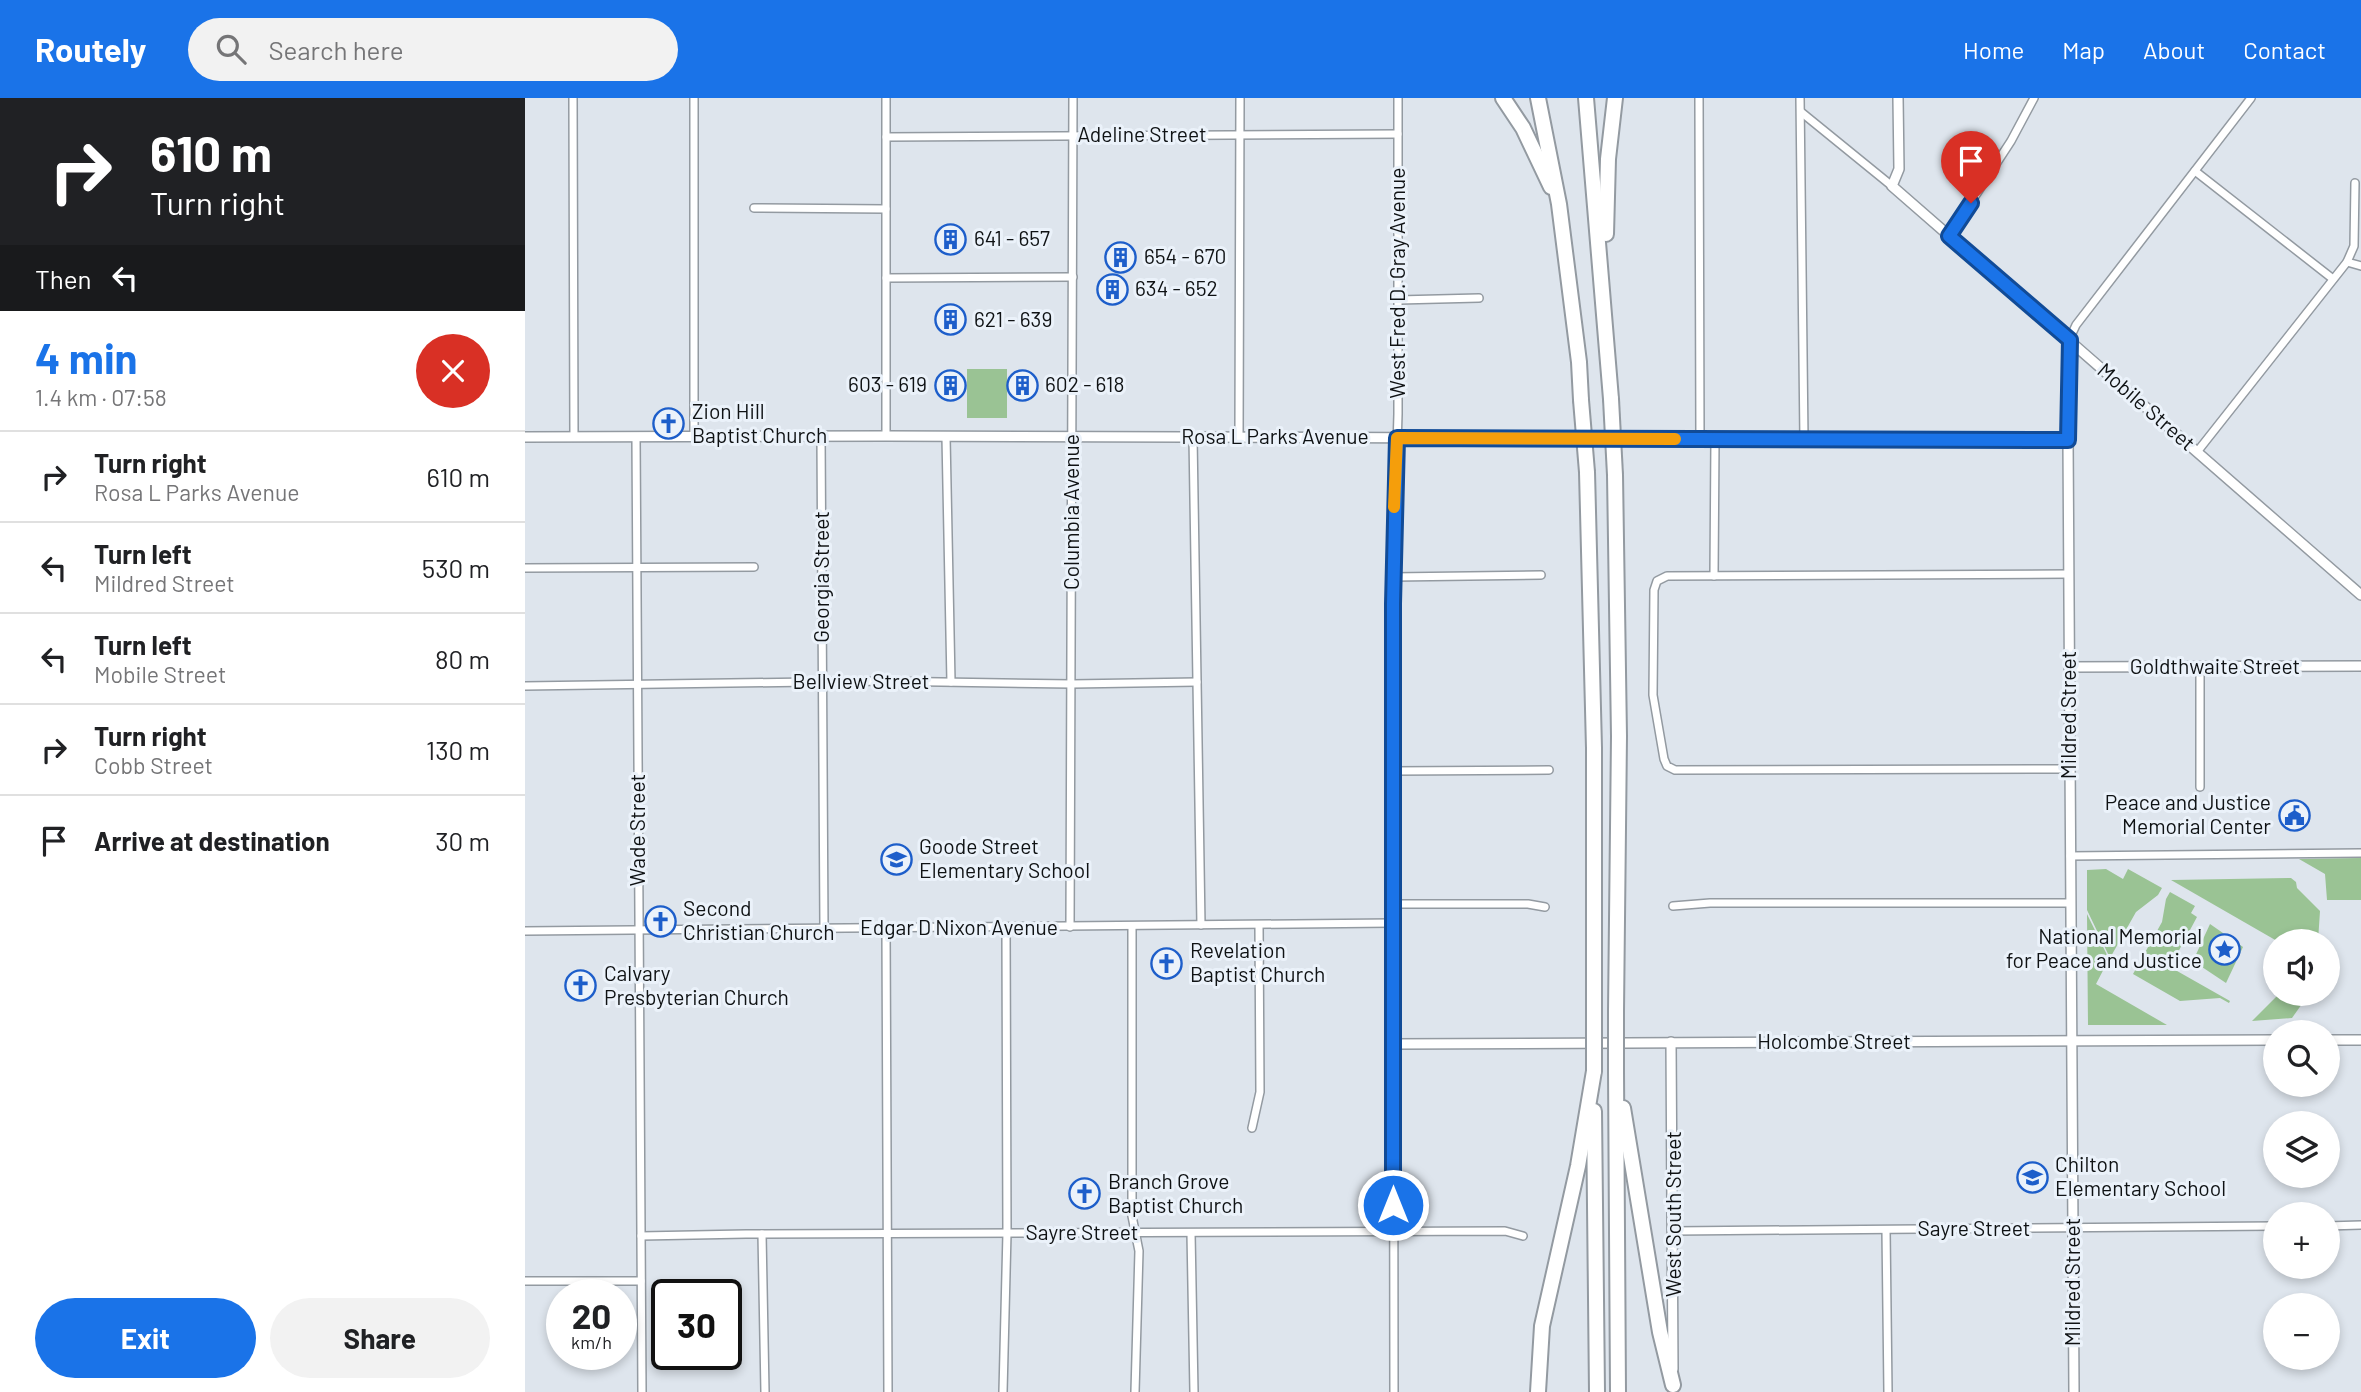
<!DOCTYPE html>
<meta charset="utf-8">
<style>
:root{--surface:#fff;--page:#f2f2f2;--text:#202124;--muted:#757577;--line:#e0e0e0;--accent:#1a73e8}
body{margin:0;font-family:Barlow,sans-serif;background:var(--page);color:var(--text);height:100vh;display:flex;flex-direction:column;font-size:26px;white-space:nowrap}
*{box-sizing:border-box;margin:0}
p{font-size:23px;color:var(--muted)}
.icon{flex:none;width:38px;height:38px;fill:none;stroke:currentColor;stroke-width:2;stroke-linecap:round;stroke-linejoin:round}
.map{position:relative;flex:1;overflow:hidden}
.details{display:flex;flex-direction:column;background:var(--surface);width:525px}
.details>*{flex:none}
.hud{background:#202124;color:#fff;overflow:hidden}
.controls{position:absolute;left:1738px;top:831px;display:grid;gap:14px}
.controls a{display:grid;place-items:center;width:77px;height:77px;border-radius:50%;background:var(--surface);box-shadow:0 4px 10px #0003;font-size:35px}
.speed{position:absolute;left:21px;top:1181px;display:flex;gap:14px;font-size:35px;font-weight:700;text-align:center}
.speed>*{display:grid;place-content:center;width:91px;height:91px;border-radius:50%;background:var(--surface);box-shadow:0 4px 10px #0003;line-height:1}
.speed small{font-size:18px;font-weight:400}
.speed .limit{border:4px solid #111;border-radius:10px;background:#fff;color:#111}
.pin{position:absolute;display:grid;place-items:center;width:60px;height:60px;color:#fff;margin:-72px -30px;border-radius:50% 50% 50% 0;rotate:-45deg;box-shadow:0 0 7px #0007}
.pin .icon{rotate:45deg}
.me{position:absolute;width:77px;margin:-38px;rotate:0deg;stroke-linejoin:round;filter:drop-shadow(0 0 5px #0008)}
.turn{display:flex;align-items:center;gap:24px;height:147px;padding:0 35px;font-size:32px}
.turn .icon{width:91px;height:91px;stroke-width:2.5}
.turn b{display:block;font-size:49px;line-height:60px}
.then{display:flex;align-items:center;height:66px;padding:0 35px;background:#0003;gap:14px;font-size:26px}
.round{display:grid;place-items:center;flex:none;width:74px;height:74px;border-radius:37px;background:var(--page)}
.overview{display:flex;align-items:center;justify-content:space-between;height:119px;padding:0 35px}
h1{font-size:42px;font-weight:700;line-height:52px;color:var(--accent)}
.button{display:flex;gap:14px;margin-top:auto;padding:14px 35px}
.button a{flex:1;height:80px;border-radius:42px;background:var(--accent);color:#fff;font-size:28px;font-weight:700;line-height:80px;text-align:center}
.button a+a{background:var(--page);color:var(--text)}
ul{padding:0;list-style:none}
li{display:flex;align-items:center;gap:21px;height:91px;padding:0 35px;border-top:2px solid var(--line)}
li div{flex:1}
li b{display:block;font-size:26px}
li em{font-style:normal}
header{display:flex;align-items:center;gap:42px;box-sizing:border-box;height:98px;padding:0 35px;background:var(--accent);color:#fff}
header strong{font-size:33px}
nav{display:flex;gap:38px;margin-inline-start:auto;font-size:24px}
.search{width:490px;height:63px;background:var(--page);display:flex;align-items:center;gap:18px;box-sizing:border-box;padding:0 24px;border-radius:38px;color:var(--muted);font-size:26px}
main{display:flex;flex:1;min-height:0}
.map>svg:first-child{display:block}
</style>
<header>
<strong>Routely</strong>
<div class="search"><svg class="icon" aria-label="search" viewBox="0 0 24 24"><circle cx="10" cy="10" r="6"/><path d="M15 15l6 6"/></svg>Search here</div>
<nav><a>Home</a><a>Map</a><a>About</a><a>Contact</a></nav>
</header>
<main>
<section class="details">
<div class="hud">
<div class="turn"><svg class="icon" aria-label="right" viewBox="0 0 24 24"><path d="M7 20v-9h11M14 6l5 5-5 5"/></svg><div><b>610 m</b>Turn right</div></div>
<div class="then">Then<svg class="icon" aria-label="left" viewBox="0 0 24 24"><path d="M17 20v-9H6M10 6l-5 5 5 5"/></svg></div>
</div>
<div class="overview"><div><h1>4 min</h1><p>1.4 km · 07:58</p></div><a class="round" style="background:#d93025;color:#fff"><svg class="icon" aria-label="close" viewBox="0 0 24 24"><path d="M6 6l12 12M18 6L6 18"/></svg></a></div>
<ul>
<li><svg class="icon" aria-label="right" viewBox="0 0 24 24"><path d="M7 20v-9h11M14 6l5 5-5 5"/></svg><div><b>Turn right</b><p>Rosa L Parks Avenue</p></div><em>610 m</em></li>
<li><svg class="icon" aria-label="left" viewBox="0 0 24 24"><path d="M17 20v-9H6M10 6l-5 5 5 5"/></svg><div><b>Turn left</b><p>Mildred Street</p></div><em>530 m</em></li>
<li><svg class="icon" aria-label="left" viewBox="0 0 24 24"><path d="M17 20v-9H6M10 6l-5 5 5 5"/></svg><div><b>Turn left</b><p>Mobile Street</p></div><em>80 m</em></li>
<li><svg class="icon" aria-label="right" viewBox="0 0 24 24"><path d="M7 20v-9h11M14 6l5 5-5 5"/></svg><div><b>Turn right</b><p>Cobb Street</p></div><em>130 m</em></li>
<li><svg class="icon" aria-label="arrive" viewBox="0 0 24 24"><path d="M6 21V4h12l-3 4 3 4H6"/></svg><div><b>Arrive at destination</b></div><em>30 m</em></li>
</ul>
<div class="button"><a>Exit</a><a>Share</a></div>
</section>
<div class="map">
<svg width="1836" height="1294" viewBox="0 0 1836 1294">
<rect width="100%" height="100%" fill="#dee5ed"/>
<!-- green -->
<g fill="#9ac394">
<rect x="442" y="271" width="40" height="49"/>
<path d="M1836,760V802H1802L1800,776L1774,761Z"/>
<path d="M1581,771L1598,781L1603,771L1637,790L1633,797L1611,814L1585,860L1562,812V772Z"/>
<path d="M1766,780L1771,784L1772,790L1795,813L1793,843H1771L1773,839L1765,835L1759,843H1752L1646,782Z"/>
<path d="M1645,794L1670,808L1666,815L1672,819L1645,869L1705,903L1704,905L1695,900L1655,903L1608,876L1637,824L1641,801Z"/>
<path d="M1562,816L1584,861L1571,886L1642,927H1563Z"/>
<path d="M1685,826L1718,849L1701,885L1668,863Z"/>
<path d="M1754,896H1784L1767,920L1727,923Z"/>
</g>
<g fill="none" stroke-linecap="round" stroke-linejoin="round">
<defs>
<g id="minor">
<path d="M48,0L49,339"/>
<path d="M1174,0L1175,341"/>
<path d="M1275,0L1279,342"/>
<path d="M1276,14L1367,88"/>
<path d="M361,39L873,36"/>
<path d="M1670,73L1808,181"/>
<path d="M229,110L361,111"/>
<path d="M1424,138L1486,43L1509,0"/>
<path d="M1822,164L1836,168"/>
<path d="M361,180L548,179"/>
<path d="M873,202L954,200"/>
<path d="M1544,242L1551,227L1726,0"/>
<path d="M169,338V0"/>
<path d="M296,338L299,830"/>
<path d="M361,338V0"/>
<path d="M111,339L117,1294"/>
<path d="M421,339L426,584"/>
<path d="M668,339L676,827"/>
<path d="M714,339L715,0"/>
<path d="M1672,354L1822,164L1829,148L1830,85"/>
<path d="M0,470L229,469"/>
<path d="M1544,476L1142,478L1132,483L1129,492L1128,597L1139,661L1142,668L1150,672L1544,671"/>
<path d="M1189,478L1190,342"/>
<path d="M868,479L1016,477"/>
<path d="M0,588L354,583L547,586L672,584"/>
<path d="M868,673L1024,672"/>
<path d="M1675,689V570"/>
<path d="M1545,758L1836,755"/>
<path d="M867,806H1003L1020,809"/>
<path d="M1148,808L1185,805H1545"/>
<path d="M607,828V1118L614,1153L610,1294"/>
<path d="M545,829L548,0"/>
<path d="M361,831L363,1294"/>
<path d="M0,833L867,825"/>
<path d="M727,1030L735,994L734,827"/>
<path d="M1802,1128L1836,1127"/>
<path d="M1361,1132L1363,1294"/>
<path d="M1149,1133L1750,1128"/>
<path d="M666,1135L669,1294"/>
<path d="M237,1136L240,1294"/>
<path d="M116,1138L221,1136L980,1133L998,1138"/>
<path d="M0,1183H116"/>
<path d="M478,1294L482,1135L481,830"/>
<path d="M869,1294L868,479L873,316V0"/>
</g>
<g id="tertiary">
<path d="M1373,0L1374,71L1367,88L1836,497"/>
<path d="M1544,242L1543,342L1549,1294"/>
<path d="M0,339L361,338L1543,342"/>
<path d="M1544,569L1836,568"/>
<path d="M1802,942H1836"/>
<path d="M1146,944L1148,1271"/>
<path d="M868,946L1750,942"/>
</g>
<g id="motorway">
<path d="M978,0L998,30L1026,89"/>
<path d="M1013,0L1034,106L1054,264L1056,302"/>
<path d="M1061,0L1086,301"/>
<path d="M1081,136L1083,61L1090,0"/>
<path d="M1062,374L1069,650V912"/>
<path d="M1090,377L1094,638L1091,913"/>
<path d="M1091,973L1093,1294"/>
<path d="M1098,1010L1135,1234L1148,1287"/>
<path d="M1069,1013L1072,1294"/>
<path d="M1013,1294L1017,1228L1053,1068L1069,973"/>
</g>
</defs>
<!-- minor casing -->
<use href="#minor" stroke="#939aa1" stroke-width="10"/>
<!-- tertiary casing -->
<use href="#tertiary" stroke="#939aa1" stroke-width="12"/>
<!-- motorway casing -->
<use href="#motorway" stroke="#939aa1" stroke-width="18"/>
<!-- minor -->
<use href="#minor" stroke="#fff" stroke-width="7"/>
<!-- tertiary -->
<use href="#tertiary" stroke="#fff" stroke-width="9"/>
<!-- motorway -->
<use href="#motorway" stroke="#fff" stroke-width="14"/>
<defs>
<g id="motorway-bridge">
<path d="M1086,301L1090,377"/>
<path d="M1056,302L1062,374"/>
<path d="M1091,913V973"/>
<path d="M1069,973V912"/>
</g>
</defs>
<!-- motorway-bridge casing -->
<use href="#motorway-bridge" stroke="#939aa1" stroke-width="18" stroke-linecap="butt"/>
<!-- motorway-bridge -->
<use href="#motorway-bridge" stroke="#fff" stroke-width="14"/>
</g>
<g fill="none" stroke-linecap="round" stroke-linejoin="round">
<defs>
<path id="route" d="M868,1107V506L872,340L1543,342L1545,242L1424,138L1446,105"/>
</defs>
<!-- route casing -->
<use href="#route" stroke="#114b97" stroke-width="18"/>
<!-- route -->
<use href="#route" stroke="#1a73e8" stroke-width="12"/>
<!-- slow -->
<path stroke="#f59e0b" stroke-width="12" d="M869,409L872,340L1150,341"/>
</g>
<!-- icons -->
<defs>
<symbol id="building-ring" viewBox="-11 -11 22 22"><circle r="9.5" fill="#ebf2fa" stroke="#1d5eca" stroke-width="1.5"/><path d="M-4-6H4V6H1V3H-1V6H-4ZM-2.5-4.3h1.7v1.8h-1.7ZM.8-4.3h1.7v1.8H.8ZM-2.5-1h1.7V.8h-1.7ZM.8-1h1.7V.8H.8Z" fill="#1d5eca"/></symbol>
<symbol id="church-ring" viewBox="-11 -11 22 22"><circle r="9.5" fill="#ebf2fa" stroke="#1d5eca" stroke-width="1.5"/><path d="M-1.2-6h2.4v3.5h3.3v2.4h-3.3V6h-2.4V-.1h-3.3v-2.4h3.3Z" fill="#1d5eca"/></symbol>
<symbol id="civic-ring" viewBox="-11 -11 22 22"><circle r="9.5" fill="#ebf2fa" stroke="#1d5eca" stroke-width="1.5"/><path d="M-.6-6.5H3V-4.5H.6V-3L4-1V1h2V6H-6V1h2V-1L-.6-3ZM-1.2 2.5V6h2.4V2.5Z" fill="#1d5eca"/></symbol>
<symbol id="school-ring" viewBox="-11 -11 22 22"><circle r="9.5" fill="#ebf2fa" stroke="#1d5eca" stroke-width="1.5"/><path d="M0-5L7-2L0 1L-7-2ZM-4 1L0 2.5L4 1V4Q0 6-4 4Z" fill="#1d5eca"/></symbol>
<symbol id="sight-ring" viewBox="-11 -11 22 22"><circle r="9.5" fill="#ebf2fa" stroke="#1d5eca" stroke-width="1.5"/><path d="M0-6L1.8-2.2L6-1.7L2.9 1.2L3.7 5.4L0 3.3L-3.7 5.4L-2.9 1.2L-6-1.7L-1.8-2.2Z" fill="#1d5eca"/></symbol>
</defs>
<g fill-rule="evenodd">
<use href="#building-ring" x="408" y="124" width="35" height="35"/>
<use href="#building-ring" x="578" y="142" width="35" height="35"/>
<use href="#building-ring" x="570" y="174" width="35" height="35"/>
<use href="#building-ring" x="408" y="204" width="35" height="35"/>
<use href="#building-ring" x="408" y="270" width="35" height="35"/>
<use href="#building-ring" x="480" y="270" width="35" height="35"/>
<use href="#church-ring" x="126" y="308" width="35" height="35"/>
<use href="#civic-ring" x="1752" y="700" width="35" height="35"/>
<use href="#school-ring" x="354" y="744" width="35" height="35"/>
<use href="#church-ring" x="118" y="806" width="35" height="35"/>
<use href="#sight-ring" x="1682" y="834" width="35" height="35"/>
<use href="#church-ring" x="624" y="848" width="35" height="35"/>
<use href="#church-ring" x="38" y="870" width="35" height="35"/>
<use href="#school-ring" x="1490" y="1062" width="35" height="35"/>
<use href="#church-ring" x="542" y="1078" width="35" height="35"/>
</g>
<g text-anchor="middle" stroke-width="6" stroke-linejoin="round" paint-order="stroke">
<!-- street labels -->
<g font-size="21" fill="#0f1214" stroke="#ebf2fa">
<text x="617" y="44">Adeline Street</text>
<text transform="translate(873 185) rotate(-90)" y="7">West Fred D. Gray Avenue</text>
<text transform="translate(1621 309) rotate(41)" y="7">Mobile Street</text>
<text x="750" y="346">Rosa L Parks Avenue</text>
<text transform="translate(547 414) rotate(-90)" y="7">Columbia Avenue</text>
<text transform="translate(297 479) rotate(-90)" y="7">Georgia Street</text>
<text x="1690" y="576">Goldthwaite Street</text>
<text x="336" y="591">Bellview Street</text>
<text transform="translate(1544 617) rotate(-90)" y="7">Mildred Street</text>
<text transform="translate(113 732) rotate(-90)" y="7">Wade Street</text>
<text x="434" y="837">Edgar D Nixon Avenue</text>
<text x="1309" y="951">Holcombe Street</text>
<text transform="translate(1149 1116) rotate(-90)" y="7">West South Street</text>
<text x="1449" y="1138">Sayre Street</text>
<text x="557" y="1142">Sayre Street</text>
<text transform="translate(1548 1184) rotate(-90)" y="7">Mildred Street</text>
</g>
<!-- poi labels -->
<g font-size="21" fill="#0f1214" stroke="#ebf2fa" text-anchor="start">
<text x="449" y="148">641 - 657</text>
<text x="619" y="166">654 - 670</text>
<text x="610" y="198">634 - 652</text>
<text x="449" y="229">621 - 639</text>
<text x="402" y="294" text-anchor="end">603 - 619</text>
<text x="520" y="294">602 - 618</text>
<text x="167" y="321">Zion Hill<tspan x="167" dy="24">Baptist Church</tspan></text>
<text x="1746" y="712" text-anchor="end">Peace and Justice<tspan x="1746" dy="24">Memorial Center</tspan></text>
<text x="394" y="756">Goode Street<tspan x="394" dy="24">Elementary School</tspan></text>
<text x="158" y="818">Second<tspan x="158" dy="24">Christian Church</tspan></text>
<text x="1677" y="846" text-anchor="end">National Memorial<tspan x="1677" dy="24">for Peace and Justice</tspan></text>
<text x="665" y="860">Revelation<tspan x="665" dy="24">Baptist Church</tspan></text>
<text x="79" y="883">Calvary<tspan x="79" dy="24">Presbyterian Church</tspan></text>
<text x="1530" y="1074">Chilton<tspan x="1530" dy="24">Elementary School</tspan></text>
<text x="583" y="1091">Branch Grove<tspan x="583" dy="24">Baptist Church</tspan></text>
</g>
</g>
</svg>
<div class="controls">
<a><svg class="icon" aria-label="sound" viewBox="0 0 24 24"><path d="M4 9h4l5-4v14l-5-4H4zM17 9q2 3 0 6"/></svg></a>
<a><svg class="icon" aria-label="search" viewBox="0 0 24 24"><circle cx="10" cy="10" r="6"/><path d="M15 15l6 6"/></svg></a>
<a><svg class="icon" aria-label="layers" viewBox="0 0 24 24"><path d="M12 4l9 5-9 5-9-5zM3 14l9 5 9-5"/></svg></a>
<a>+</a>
<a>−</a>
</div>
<div class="speed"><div>20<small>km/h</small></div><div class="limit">30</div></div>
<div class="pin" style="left:1446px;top:105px;background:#d93025"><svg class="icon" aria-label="arrive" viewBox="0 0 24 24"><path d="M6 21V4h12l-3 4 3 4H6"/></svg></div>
<svg class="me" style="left:868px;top:1107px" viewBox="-20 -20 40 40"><circle r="17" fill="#1a73e8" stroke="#fff" stroke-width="3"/><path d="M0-11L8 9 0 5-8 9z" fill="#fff"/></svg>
</div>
</main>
